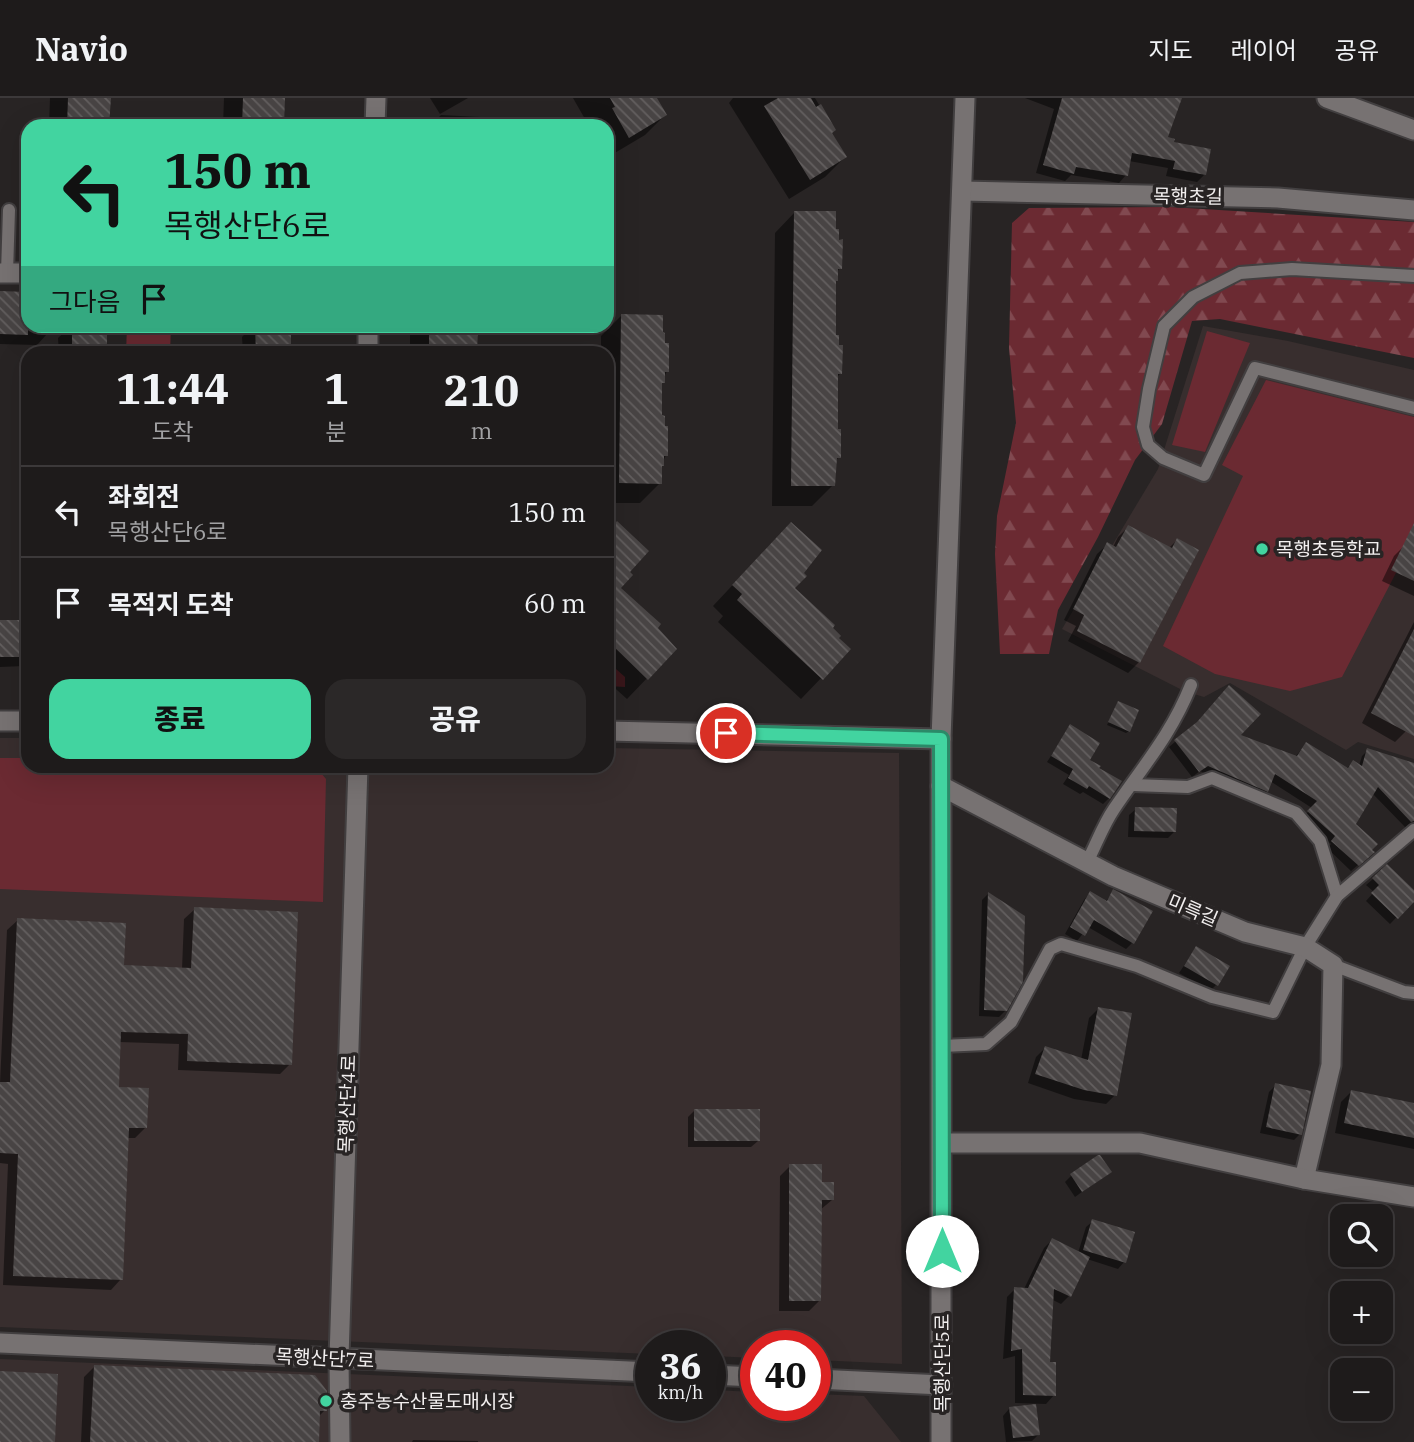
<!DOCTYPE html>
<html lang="ko">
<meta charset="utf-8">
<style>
:root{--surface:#1e1b1b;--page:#2b2828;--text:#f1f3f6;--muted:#a1a1a3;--line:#3c393a;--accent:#42d4a0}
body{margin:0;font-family:"IBM Plex Serif","Noto Sans KR",serif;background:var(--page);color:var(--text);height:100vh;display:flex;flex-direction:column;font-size:26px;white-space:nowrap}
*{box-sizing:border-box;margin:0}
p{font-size:23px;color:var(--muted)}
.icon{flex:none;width:38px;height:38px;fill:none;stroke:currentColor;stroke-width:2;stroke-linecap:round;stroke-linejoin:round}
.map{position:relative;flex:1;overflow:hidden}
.details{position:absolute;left:21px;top:248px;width:593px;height:427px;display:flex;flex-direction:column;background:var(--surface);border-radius:21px;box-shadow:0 7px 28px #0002,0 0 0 2px var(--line)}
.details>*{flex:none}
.guide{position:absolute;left:21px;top:21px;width:593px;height:214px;border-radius:21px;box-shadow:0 7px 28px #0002,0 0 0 2px var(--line);background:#42d4a0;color:#111;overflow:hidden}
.controls{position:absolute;left:1330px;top:1106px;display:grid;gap:14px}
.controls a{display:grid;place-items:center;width:63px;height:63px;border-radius:14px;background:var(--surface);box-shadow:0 7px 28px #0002,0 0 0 2px var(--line);font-size:35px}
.speed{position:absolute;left:635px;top:1232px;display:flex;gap:14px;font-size:35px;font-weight:700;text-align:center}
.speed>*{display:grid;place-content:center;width:91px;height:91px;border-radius:50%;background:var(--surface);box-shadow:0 7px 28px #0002,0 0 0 2px var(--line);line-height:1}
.speed small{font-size:18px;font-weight:400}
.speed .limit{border:10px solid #d22;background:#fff;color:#111}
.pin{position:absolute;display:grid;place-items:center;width:60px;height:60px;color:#fff;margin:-30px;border:4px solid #fff;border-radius:50%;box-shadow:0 2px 7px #0007}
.me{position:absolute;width:77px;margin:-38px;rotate:0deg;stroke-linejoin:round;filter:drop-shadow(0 0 5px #0008)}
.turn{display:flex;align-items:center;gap:24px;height:147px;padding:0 28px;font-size:32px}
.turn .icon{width:91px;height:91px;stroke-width:2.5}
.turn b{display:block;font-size:49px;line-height:60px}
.then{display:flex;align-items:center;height:66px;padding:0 28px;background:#0003;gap:14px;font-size:26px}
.eta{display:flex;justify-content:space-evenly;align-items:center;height:119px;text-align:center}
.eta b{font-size:42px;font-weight:800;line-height:49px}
.primary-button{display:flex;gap:14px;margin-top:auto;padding:14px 28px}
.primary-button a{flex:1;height:80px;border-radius:21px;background:var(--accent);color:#111;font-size:28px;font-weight:800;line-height:80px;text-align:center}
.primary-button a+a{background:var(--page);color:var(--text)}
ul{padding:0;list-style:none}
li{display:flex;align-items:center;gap:21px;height:91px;padding:0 28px;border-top:2px solid var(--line)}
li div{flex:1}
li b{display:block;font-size:26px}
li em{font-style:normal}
header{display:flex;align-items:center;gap:42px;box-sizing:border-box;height:98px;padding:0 35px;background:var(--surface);border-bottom:2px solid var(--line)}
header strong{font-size:33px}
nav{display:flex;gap:38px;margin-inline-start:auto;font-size:24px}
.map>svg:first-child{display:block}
</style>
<header>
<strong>Navio</strong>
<nav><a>지도</a><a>레이어</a><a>공유</a></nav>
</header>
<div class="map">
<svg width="1414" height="1344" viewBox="0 0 1414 1344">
<defs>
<pattern id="forest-firs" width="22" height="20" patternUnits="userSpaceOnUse" patternTransform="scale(1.75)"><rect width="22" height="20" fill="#6b2a32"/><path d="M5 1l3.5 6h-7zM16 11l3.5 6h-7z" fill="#814950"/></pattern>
<pattern id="building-back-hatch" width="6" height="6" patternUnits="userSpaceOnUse" patternTransform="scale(1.75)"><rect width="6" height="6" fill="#484444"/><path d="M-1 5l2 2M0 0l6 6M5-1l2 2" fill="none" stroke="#635f5f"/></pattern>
</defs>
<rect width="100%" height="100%" fill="#282424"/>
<!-- built -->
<g fill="#382e2e">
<path d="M1203,228L1288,243L1414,272V661L1358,644L1346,652L1230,585L1204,599L1184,593L1062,531L1158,371Z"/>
<path d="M0,640H28V668H607V650L899,655L902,1266L816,1262V1248H756V1260L711,1258L710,1248H651V1256L0,1229Z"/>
<path d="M0,1261L651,1289V1307H710L711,1292L756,1294V1307H816V1296L864,1298L901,1344H0Z"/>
</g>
<!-- forest -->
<path fill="url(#forest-firs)" d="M1170,109L1414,124V260L1220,221L1192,223L1162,326L1135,362L1098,439L1058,512L1049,556H1000L995,456L997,418L1016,325L1009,250L1012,125L1029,110Z"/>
<!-- green -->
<g fill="#6b2a32">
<path d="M127,228H171L170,255H126Z"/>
<path d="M1207,233L1250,245L1205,354L1172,347Z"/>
<path d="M1266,282L1414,319V440L1342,579L1290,593L1215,576L1163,548L1243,378L1222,367Z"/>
<path d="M607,563L625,579V589L607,588Z"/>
<path d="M0,660H28V668L316,669L326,681L323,804L0,791Z"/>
</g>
<!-- shadow -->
<g fill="#0007">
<path d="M50,0H109L108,28H49Z"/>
<path d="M224,0H283L282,28H223Z"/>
<path d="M430,0H468L440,16Z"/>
<path d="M573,0H655L665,17L645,37L608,59L607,28H589Z"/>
<path d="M733,0H815L834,32L830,36L845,59L825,79L789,101L729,5Z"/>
<path d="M1025,0H1177L1166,41L1204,77L1197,84L1166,78L1168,70L1129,63L1126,77L1119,85L1071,77L1065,83L1036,75L1054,11Z"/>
<path d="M441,17L480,19V28H430Z"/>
<path d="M795,114L834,133L840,170L837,174L833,219L840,276L836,280V332L839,359L835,363L833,387L812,408H772L775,135Z"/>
<path d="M0,195L28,196V228H47V236L37,247L0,246Z"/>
<path d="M621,218L667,273L660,287V319L666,357L660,370V385L640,405H607V256H601V238Z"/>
<path d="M71,228H105V256H59L58,240Z"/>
<path d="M253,228H289V256H243L242,239Z"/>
<path d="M410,228H472L476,256H410Z"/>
<path d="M1128,429L1169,450L1177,442L1197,452L1139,564L1128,575L1068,543L1076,528L1064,522L1097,456L1108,446L1113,449L1118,439Z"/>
<path d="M607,436L628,474L618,490L675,551L627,601L607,583Z"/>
<path d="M771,446L793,490L849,551L801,601L718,524L723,518L713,508Z"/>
<path d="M1404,448L1414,453V498L1382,483L1394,458Z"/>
<path d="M28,523V564L24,568L0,569V524Z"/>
<path d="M1414,524V636L1406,633L1395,644L1362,625Z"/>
<path d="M1118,605L1129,633L1126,635L1107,627Z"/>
<path d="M1195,627L1238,638L1295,659L1306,646L1346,671L1353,664L1359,668L1362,658L1368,652L1414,667V732L1405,729L1372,695L1354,726L1370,752L1366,760L1351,773L1327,750L1331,746L1302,720L1312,710L1270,683L1267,693L1261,699L1200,673L1192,679L1169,649Z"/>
<path d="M1070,629L1109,700L1103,706L1083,694L1080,696L1063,686L1069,677L1047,664Z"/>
<path d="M1136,711L1174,734L1168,740L1128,739L1129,717Z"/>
<path d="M1387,769L1414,794V801L1390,826L1366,803L1374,794L1366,787Z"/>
<path d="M1114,794L1132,845L1126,851L1088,829L1077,843L1065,836L1084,802L1090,795L1105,804Z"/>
<path d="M988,796L1006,912L999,919L979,918L982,802Z"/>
<path d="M195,811L290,966L280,976L178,972L179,946L119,944L117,990L145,1030L135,1040H127L121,1181L111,1192L3,1187L8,1066L0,1065V985L7,832L18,822L122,869L182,871L184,821Z"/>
<path d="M1196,850L1216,887L1210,893L1179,875Z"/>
<path d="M1098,911L1115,997L1106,1006L1074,1001L1028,985L1036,959L1045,950L1081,962L1089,920Z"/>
<path d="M1276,987L1300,1036L1294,1042L1260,1035L1269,994Z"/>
<path d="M1352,993L1414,1007V1051L1335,1035L1341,1004Z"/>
<path d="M695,1012L758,1043L751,1049H688V1019Z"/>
<path d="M790,1068L820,1086L832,1102L820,1112L819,1203L809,1213H779L780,1078Z"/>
<path d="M1109,1074L1075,1099L1065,1084L1071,1078Z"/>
<path d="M1093,1123L1124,1164L1118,1171L1087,1161L1069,1198L1061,1206L1051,1201L1048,1266L1054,1297L1046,1306L1015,1305V1258L1003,1261L1007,1199L1015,1191H1024L1044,1150L1052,1142L1078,1155L1086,1129Z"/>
<path d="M94,1269L325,1312L318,1319L317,1344H81L84,1279Z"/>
<path d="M1009,1311L1039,1336L1032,1343L1006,1344L1003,1318Z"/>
<path d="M413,1342L478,1343V1344H412Z"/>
</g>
<!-- building -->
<g fill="url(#building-back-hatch)">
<path d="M68,0H111L109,28H67Z"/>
<path d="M243,0H285L284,28H242Z"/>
<path d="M610,0H657L667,17L629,40L612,10L615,9Z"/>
<path d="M778,0H811L816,9L821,6L836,32L832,35L847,59L810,82L764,8Z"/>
<path d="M1062,0H1182L1168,39L1175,41L1174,44L1211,51L1206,77L1173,71L1175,63L1132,55L1128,78L1076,69L1074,76L1043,67Z"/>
<path d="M794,113H836V131H839V142L843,141L842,171H838V183H836V237H839V247H843L842,276H838V331H841V360H837L835,388H791Z"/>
<path d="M0,193L28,194V237L0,236Z"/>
<path d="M621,216L663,217V234L665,235V245H669V274H665V285H662V317L665,318V328H668V358H664V368H662V386L619,385Z"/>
<rect x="72" y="228" width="35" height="28"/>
<path d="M255,228H291V256H256Z"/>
<path d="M429,228H474V231H478L477,256H429Z"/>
<path d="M617,423L649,453L630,474L633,477L621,490L661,526L658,530L677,551L648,582L607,542V435Z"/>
<path d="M791,424L822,452L804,475L807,478L795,490L835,527L833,530L841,538L839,540L851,551L823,582L737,502L742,496L732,487Z"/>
<path d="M1414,425V483L1391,472Z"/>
<path d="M1128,427L1172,450L1177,440L1199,452L1140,565L1077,533L1084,517L1073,511L1107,444L1116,449Z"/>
<rect x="0" y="522" width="28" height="37"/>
<path d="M1414,531V638L1371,615Z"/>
<path d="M1229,587L1261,616L1241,637L1297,658L1306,644L1348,670L1353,662L1362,668L1367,650L1414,665V723L1411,724L1378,689L1356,726L1378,746L1372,752L1375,754L1359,768L1331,743L1335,738L1307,713L1317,703L1275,676L1268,694L1208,668L1199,674L1174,642L1197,624Z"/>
<path d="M1118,603L1139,612L1130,634L1108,624Z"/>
<path d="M1070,626L1100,645L1090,662L1101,668L1099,670L1122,683L1110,701L1089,688L1087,691L1068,680L1073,671L1051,658Z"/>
<path d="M1135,709L1177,710L1176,734L1134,733Z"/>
<path d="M1387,766L1414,792V804L1398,821L1371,795L1379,787L1372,780Z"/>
<path d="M1113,791L1153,813L1134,846L1094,822L1085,838L1070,829L1090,793L1107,803Z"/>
<path d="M988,794L1025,818L1023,884L1007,913L984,912Z"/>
<path d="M194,809L298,814L292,967L187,963L188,936L121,934L119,989L149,990L147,1030H129L123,1182L13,1178L18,1056L0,1055V984H10L17,820L126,825L124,867L191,870Z"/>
<path d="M1196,848L1230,868L1218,888L1184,868Z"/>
<path d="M1098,909L1132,915L1117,998L1084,992L1035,976L1045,948L1088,962Z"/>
<path d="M1275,985L1311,993L1302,1037L1266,1029Z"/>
<path d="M1351,992L1414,1005V1040L1344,1025Z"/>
<rect x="694" y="1011" width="66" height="32"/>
<path d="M1098,1057H1100L1112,1074L1082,1094L1070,1076Z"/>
<path d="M789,1066H822V1084H834V1102H822L821,1203H789Z"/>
<path d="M1092,1121L1135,1134L1126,1165L1083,1152Z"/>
<path d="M1052,1140L1090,1159L1071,1199L1054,1191L1050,1264H1056V1298L1023,1297L1022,1251L1011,1253L1014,1189L1028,1190Z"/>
<path d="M94,1267L315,1277L327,1293V1313H320L319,1344H90Z"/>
<path d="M0,1273L58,1276L55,1344H0Z"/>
<path d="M1036,1306L1040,1337L1013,1340L1009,1309Z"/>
</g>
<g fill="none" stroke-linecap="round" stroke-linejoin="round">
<defs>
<g id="service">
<path d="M7,175L9,112"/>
<path d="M1414,178L1292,171L1240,175L1193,199L1164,228L1149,291L1143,329L1148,347L1163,360L1204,377L1255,270L1414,310"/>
<path d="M1133,687L1188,689L1212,680L1296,715L1320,743L1337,798"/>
<path d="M1087,764C1096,747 1103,727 1114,711C1143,668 1171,637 1191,587"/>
<path d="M1333,867L1404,894L1414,895"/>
<path d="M942,948L986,946L1011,924L1050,851L1061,846L1137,868L1212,899L1273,914L1305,849L1337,798L1414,732"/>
</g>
<g id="minor">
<path d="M1327,0L1414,32"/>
<path d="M375,28L376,0"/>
<path d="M962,93L1278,100L1414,112"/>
<path d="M0,175H28"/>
<path d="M368,256V228"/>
<path d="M0,623H28"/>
<path d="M607,633L941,641"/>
<path d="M941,688L1113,778L1245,834L1305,849L1333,867L1331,967L1304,1081"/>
<path d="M942,1045H1140L1304,1081L1414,1099"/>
<path d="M0,1245L651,1274"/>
<path d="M710,1277L756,1279"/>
<path d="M816,1281L942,1287"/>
<path d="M340,1344L339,1260L358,668"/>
</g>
<path id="tertiary" d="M941,1344V641L965,0"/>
</defs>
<!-- service casing -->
<use href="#service" stroke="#423f40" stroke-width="16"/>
<!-- minor casing -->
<use href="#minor" stroke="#423f40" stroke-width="23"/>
<!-- tertiary casing -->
<use href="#tertiary" stroke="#423f40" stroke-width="23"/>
<!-- service -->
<use href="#service" stroke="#777272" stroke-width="12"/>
<!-- minor -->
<use href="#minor" stroke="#777272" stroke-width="19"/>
<!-- tertiary -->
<use href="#tertiary" stroke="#777272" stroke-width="19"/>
</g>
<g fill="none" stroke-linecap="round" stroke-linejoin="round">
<defs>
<path id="route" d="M726,635L941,641L942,1153"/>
</defs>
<!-- route casing -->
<use href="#route" stroke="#2b8a68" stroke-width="18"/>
<!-- route -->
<use href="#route" stroke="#42d4a0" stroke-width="12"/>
</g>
<!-- markers -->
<g fill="#42d4a0" stroke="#282424" stroke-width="2.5">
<circle cx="1262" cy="451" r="7"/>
<circle cx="326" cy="1303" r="7"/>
</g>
<g text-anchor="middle" stroke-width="7" stroke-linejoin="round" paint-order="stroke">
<!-- street labels -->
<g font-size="19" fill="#f2efef" stroke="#282424">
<text transform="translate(1188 98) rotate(1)" y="7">목행초길</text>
<text transform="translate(1193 812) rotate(23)" y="7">미륵길</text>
<text transform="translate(347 1006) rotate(-88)" y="7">목행산단4로</text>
<text transform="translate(325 1260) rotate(3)" y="7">목행산단7로</text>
<text transform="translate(942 1265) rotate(-90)" y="7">목행산단5로</text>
</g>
<!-- poi labels -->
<g font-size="19" fill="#f2efef" stroke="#282424" text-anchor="start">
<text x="1276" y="458">목행초등학교</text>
<text x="340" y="1310">충주농수산물도매시장</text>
</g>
</g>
</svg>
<div class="controls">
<a><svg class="icon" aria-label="search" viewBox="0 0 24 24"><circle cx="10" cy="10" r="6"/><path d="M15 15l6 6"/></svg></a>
<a>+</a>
<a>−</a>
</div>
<div class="speed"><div>36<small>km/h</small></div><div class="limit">40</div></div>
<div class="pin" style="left:726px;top:635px;background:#d93025"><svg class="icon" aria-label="arrive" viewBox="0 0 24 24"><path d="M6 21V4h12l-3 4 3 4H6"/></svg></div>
<svg class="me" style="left:942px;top:1153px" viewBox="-20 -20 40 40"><circle r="19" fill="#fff"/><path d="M0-13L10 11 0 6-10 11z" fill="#42d4a0"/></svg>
<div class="guide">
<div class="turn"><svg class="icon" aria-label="left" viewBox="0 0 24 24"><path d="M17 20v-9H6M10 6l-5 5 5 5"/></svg><div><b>150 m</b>목행산단6로</div></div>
<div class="then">그다음<svg class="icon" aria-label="arrive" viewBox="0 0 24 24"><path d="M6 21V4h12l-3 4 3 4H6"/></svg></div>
</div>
<section class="details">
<div class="eta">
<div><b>11:44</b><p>도착</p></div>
<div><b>1</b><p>분</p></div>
<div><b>210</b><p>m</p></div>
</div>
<ul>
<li><svg class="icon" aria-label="left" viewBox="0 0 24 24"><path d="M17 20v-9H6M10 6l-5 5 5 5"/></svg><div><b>좌회전</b><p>목행산단6로</p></div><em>150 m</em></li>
<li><svg class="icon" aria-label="arrive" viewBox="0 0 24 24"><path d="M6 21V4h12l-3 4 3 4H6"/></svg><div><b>목적지 도착</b></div><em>60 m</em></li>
</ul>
<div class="primary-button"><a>종료</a><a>공유</a></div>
</section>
</div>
